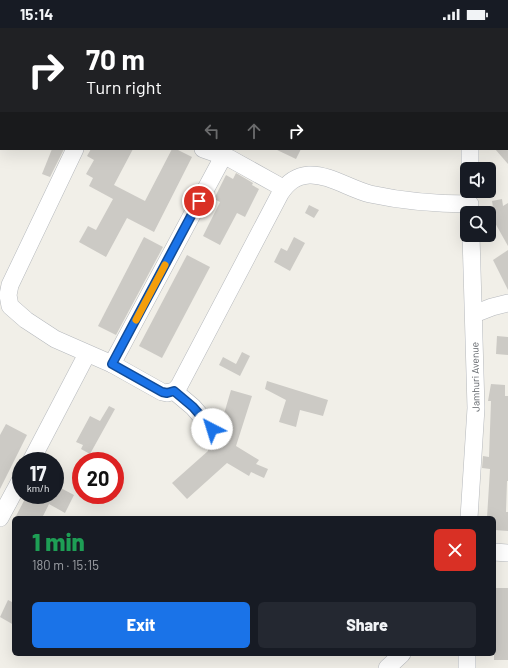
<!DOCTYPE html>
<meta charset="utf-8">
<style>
:root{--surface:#171b24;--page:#242831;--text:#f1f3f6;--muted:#9ea1a6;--accent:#1a73e8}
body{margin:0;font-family:Barlow,sans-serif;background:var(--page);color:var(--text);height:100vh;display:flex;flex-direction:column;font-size:15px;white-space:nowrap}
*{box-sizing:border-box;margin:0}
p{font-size:13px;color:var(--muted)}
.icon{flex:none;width:22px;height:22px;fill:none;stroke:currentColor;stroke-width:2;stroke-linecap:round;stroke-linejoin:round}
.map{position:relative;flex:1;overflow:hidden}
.details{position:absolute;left:12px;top:488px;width:484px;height:140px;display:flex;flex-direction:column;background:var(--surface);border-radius:6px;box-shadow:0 4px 16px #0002}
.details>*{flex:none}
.hud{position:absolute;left:0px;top:0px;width:508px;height:122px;box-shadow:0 4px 16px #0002;background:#202124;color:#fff;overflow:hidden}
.buttons{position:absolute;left:460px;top:134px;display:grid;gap:8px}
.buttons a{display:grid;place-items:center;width:36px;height:36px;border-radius:6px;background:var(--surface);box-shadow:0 4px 16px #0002;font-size:20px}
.speed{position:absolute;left:12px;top:424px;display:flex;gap:8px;font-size:20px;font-weight:700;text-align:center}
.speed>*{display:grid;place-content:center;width:52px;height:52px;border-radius:50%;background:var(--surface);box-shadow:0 4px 16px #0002;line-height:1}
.speed small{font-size:10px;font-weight:400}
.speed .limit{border:6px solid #d22;background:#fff;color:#111}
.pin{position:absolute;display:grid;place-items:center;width:34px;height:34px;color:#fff;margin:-17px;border:2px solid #fff;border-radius:50%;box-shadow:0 1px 4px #0007}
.me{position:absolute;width:44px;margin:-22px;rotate:320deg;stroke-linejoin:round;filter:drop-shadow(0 0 3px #0008)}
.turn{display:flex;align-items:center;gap:14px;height:84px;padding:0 20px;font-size:18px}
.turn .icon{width:52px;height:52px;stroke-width:2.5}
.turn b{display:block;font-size:28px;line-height:34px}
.lanes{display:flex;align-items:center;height:38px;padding:0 20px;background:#0003;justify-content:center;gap:20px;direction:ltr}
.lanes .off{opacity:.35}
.round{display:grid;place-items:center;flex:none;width:42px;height:42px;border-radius:6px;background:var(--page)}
.headline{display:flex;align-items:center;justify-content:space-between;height:68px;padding:0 20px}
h1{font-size:24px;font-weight:800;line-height:30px;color:#1e9e55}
.cta{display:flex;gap:8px;margin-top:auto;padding:8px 20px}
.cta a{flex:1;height:46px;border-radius:6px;background:var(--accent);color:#fff;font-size:16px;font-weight:800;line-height:46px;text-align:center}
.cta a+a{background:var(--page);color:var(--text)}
.status{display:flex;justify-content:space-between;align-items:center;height:28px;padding:0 20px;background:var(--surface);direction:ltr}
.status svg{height:11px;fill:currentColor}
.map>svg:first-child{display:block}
</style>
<div class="status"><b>15:14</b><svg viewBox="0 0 49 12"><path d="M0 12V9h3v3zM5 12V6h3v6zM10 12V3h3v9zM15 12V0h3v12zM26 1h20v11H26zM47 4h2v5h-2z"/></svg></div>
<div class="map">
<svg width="508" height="640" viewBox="0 0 508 640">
<rect width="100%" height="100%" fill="#f1efe8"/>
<!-- building -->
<g fill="#cccac5">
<path d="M52,121H64L50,149L42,146Z"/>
<path d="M91,121H133L114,157L145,173L172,121H176L192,129L154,204L127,190L106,229L79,214L88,198L96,202L113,171L89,158L93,150L86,146L94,132L87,128Z"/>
<path d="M275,121H301L296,131Z"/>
<path d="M495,121H508V136Z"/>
<path d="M236,145L253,155L252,157L259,161L245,189L237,185L220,217L203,208L220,174L214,171L226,147L233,151Z"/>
<path d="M502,171L503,178L508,175V218L490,186L494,185L492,173Z"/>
<path d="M309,177L319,182L314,190L305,185Z"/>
<path d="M144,209L163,219L116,307L98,298Z"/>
<path d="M294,209L305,215L290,243L274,234L281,220L287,223Z"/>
<path d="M508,222V262L493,232Z"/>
<path d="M187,227L210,239L162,330L139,318Z"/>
<path d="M497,308L508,309V327L496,326Z"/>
<path d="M242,324L250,328L240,348L219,337L223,329L236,336Z"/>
<path d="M267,353L328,372L323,388L300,382L296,399L279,394L286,372L265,361Z"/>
<path d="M491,356L505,357V368H508V453H507L506,484H508V503L494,502V490H487L490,441L482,440L483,428L489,429L491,373H488Z"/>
<path d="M231,362L252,368L236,418L259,432L256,436L268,441L264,450L251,444L249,448L227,435L187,471L172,455L208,423L209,411L218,409L221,405V396Z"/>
<path d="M109,378L115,381L90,426L81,421L83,417L76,414L90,388L100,393Z"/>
<path d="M6,396L27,407L0,461V407Z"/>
<path d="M55,457L74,467L65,485L49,476L42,490H15L27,467H55Z"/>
<rect x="494" y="560" width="14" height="72"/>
<path d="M8,572L14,575V597L0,589Z"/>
</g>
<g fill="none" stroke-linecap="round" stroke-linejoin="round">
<defs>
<g id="minor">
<path d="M87,0L89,1"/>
<path d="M471,1V0"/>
<path d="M75,121L10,257L8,267L10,278L26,292L55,311L112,336L162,364L167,365L174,363L179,358L280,166C287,155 295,148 309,147C329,146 350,161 370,166C402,173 437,176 470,176"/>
<path d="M203,121L229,130L283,160"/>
<path d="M470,141V121"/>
<path d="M474,286L492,279L508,275"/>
<path d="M112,336L224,127"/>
<path d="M174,363L193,379L212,401"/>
<path d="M31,433L87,326"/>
<path d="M0,490L21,451"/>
<path d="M469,490L476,380L471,207"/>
<path d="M494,524L508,525"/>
<path d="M467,626V640"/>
<path d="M387,640L402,626"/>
</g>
</defs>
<!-- minor casing -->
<use href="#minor" stroke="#b5b8bc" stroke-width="18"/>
<!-- minor -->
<use href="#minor" stroke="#fff" stroke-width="17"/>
</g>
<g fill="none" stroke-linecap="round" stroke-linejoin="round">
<defs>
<path id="route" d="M199,173L112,336L162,364L167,365L174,363L193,379L212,401"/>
</defs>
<!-- route casing -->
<use href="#route" stroke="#114b97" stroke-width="10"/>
<!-- route -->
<use href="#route" stroke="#1a73e8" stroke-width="7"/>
<!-- slow -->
<path stroke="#f59e0b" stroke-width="7" d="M136,292L165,237"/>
</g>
<g text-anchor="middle" stroke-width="3.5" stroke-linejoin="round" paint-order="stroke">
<!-- street labels -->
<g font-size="10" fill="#5f6368" stroke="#fff">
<text transform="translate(475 349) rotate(-91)" y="4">Jamhuri Avenue</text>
</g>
</g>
</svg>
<div class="buttons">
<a><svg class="icon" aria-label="sound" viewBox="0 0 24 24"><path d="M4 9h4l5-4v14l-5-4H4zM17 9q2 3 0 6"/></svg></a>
<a><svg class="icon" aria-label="search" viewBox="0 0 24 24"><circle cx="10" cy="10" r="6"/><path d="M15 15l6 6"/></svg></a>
</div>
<div class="speed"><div>17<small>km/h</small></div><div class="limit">20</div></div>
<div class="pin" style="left:199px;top:173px;background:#d93025"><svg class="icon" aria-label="arrive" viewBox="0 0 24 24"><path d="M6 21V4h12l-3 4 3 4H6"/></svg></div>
<svg class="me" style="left:212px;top:401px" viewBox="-20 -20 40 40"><circle r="19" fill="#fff"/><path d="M0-13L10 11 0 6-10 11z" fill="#1a73e8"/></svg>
<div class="hud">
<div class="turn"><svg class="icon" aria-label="right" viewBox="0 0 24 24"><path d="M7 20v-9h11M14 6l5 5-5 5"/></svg><div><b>70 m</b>Turn right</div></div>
<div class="lanes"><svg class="icon off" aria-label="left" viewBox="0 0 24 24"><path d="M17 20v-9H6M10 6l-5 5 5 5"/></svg><svg class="icon off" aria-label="ahead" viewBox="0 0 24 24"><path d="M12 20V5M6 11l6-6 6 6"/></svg><svg class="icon" aria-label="right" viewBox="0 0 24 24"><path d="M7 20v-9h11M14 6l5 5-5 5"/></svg></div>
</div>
<section class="details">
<div class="headline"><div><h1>1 min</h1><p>180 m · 15:15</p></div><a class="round" style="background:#d93025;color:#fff"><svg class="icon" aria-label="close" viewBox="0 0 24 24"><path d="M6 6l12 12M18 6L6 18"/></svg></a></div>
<div class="cta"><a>Exit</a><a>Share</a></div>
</section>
</div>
